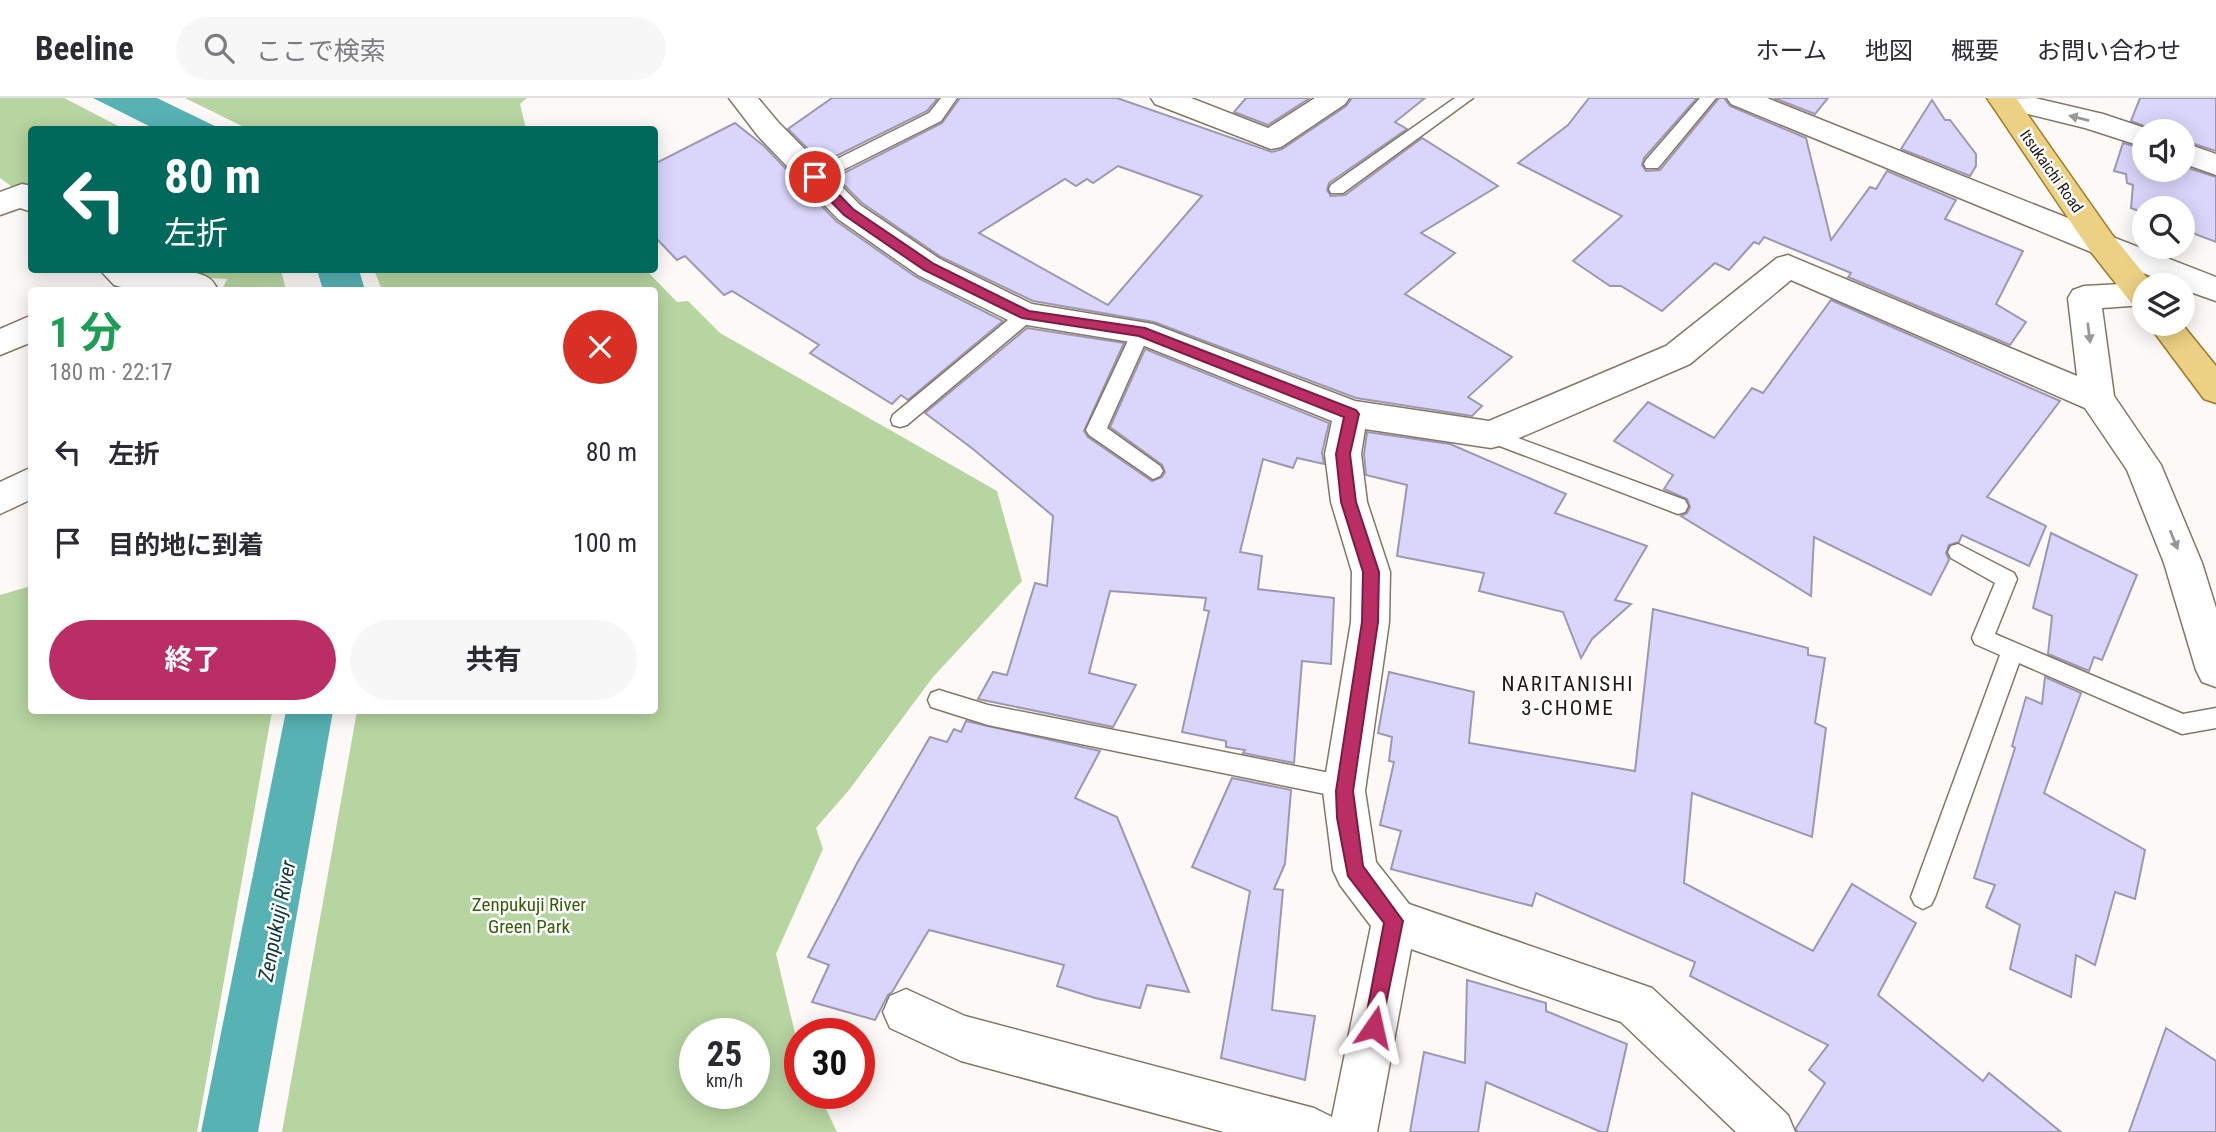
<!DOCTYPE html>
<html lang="ja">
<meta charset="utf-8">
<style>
:root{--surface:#fff;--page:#f7f7f7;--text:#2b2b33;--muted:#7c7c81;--line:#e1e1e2;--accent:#ba2e65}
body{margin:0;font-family:"Roboto Condensed","Noto Sans JP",sans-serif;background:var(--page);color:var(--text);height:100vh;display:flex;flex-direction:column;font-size:26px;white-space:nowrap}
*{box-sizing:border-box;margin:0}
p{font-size:23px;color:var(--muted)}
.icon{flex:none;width:38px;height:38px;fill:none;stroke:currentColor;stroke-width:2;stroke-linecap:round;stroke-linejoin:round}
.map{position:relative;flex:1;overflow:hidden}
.side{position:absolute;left:28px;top:189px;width:630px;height:427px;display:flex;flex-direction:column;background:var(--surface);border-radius:7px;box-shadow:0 4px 18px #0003}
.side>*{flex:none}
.banner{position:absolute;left:28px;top:28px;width:630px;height:147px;border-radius:7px;box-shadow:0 4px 18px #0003;background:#00695c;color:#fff;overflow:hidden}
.buttons{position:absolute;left:2132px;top:21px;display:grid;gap:14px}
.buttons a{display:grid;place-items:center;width:63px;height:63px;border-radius:50%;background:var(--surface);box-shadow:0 4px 18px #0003;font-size:35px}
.speed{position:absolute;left:679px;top:920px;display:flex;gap:14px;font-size:35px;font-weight:700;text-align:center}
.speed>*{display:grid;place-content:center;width:91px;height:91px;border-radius:50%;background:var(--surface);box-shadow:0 4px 18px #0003;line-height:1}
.speed small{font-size:18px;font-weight:400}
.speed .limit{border:10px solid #d22;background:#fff;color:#111}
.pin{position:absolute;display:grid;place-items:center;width:60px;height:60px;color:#fff;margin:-30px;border:4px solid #fff;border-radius:50%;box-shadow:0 2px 7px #0007}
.me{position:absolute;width:77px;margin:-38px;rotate:11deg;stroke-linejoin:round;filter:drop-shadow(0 0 5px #0008)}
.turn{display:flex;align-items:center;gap:24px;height:147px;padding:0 21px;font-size:32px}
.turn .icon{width:91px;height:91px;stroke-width:2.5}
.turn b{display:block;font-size:49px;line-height:60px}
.round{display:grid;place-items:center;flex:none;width:74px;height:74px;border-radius:37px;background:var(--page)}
.headline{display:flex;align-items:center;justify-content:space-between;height:119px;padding:0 21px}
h1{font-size:42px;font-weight:700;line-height:52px;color:#1e9e55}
.button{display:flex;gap:14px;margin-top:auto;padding:14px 21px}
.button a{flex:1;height:80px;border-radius:42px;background:var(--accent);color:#fff;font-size:28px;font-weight:700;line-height:80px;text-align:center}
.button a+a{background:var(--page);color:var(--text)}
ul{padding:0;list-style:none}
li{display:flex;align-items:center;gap:21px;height:91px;padding:0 21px}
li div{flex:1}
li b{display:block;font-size:26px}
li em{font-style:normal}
header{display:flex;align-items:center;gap:42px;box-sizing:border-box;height:98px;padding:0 35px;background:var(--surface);border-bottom:2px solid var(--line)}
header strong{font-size:33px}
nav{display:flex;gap:38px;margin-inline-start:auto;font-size:24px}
.search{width:490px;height:63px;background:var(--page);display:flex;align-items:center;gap:18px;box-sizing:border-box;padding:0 24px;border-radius:38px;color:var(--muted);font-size:26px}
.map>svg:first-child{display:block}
</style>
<header>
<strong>Beeline</strong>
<div class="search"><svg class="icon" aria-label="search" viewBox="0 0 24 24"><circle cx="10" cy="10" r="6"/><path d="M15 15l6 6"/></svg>ここで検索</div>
<nav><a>ホーム</a><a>地図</a><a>概要</a><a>お問い合わせ</a></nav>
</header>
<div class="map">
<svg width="2216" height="1034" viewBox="0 0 2216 1034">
<rect width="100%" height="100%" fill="#fdf9f6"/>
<!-- green -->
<g fill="#b6d5a0" fill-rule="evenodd">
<path d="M0,0H64L124,31L32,32L31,103L0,80Z"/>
<path d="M185,0H527L520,6L526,31H248Z"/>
<path d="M123,172H281L286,192H222L227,181L129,176Z"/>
<path d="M374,172H646L677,204L688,203L720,235L997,393L1022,483L933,579L849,692L816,730L823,751L776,856L800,956V996H819L837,1034H282L357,613L654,612V192H382ZM695,936H754V996H695Z"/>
<path d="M31,488L32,612L272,613L197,1034H0V497Z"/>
</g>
<!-- water -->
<g fill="#57b2b4">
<path d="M93,0H157L221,31H155Z"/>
<path d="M317,172H359L365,192H323Z"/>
<path d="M286,613H333L258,1034H201Z"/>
</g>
<!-- building -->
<g fill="#dad5fb" stroke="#9c99ae" stroke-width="2" fill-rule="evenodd">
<path d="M832,0H938L927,13L822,65L788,31Z"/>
<path d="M960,0H1117L1272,54L1282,51L1346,8L1352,0H1425L1395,24L1407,31L1329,85L1327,92L1331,98L1345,97L1422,40L1498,88L1421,135L1455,155L1405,196L1512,259L1468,299L1482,308L1472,318L1356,300L1154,224L1033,203L941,159L862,105L836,79L942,25ZM1118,68L1202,98L1108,207L979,135L1065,81L1076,88L1087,81L1093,85Z"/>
<path d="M1246,0H1310L1268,27L1234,14Z"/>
<path d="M1589,0H1697L1644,60L1642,67L1646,73L1660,72L1719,0H1724L1730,8L1806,40L1831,142L1870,89L1876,91L1887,73L1956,102L1945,121L2023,153L1996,206L2026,224L2010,247L1848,179L1851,175L1764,139L1759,146L1754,144L1729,172L1715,165L1662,213L1621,188H1610L1573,163L1622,118L1518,65L1568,27Z"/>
<path d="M1774,0H1828L1815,16Z"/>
<path d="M2140,0H2216V53L2182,42V33H2157L2131,23Z"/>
<path d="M1932,2L1945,22H1950L1976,56V68L1970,78L1901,51Z"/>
<path d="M735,25L764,48L836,123L916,179L1003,223L908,302L901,297L892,306L810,255L819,247L732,193L724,197L685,158L677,162L654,138V66Z"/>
<path d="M2123,45L2144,51V72H2182V68L2216,79V144L2182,131V110H2144V115L2131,110L2133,87L2127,85L2126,76L2114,73Z"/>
<path d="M1831,202L2060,303L1987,399L2046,428L2029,468L1962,437L1959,444L1949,447L1946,455L1949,462L1931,497L1814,439L1811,498L1681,418L1687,415L1690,409L1687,401L1664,391L1673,377L1614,343L1648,304L1714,340L1752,290L1763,295Z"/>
<path d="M1027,230L1124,245L1084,333L1088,339L1152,383L1162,379L1165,374L1162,367L1110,329L1145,251L1329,325L1322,355L1324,366L1297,360L1293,370L1263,361L1240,454L1262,458L1258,491L1334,500L1331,566L1302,563L1294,665L1243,655L1245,652L1226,649V643L1182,634L1209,513L1204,512L1206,500L1110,493L1089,575L1136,587L1113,629L978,601L993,574L1007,577L1035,485L1047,488L1053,418L973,351L925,315Z"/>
<path d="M1367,334L1450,346L1566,396L1555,415L1647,448L1615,502L1631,506L1592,541L1581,560L1563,514L1479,493L1484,475L1397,458L1407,387L1366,377L1364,356Z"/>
<path d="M2051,435L2137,477L2102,562L2094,559L2089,573L2048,556L2052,518L2033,510Z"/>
<path d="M1653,511L1808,550V557L1825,560L1815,625L1826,630L1812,739L1692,695L1684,785L1813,853L1852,786L1916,825L1878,897L1983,983L1989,975L2061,1034H1797L1796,1030L1825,985L1809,972L1828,947L1690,878L1695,864L1536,795L1532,808L1391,771L1401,733L1380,727L1394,664L1389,663L1392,639L1378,635L1389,574L1474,594L1469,645L1635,673Z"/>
<path d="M2045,579L2081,595L2044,695L2145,752L2135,801L2115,794L2095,867L2076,857L2071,899L2010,871L2020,827L1986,809L1995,787L1974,780L2015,650L2012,648L2026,599L2042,606Z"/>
<path d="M966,623L1100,653L1075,700L1117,719L1189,894L1147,887L1140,910L1095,900L1057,888L1064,867L929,832L892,894L888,897L875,922L812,904L829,867L808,859L856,767L930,639L947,644L954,631L961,634Z"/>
<path d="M1232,680L1291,692L1285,766L1274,791L1283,792L1272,912L1315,918L1305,982L1221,960L1250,793L1192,769Z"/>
<path d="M1467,882L1546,905V913L1627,946L1607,1034H1601L1486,984L1478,1034H1410L1424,954L1465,965Z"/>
<path d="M2166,930L2216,963V1034H2129Z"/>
</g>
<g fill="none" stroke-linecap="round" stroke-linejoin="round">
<defs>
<g id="lane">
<path d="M941,0H957L941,23L821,83L815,84L807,79L809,75L929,15Z"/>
<path d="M1455,0H1473L1343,95H1331L1329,91L1331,87Z"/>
<path d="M1700,0H1716L1658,70H1646L1644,66L1646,62Z"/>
<path d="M1026,211L1032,212L1035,217L1032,222L907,327L900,329L893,327L891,322L893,317L1020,212Z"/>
<path d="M1141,227L1147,229L1150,234L1107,330L1160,368L1163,373L1160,378L1153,381L1089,337L1086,332L1132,234L1135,229Z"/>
<path d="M1491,330L1685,402L1688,408L1685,414L1678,416L1484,342L1481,337L1484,332Z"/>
<path d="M1958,446L2014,475L2017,481L1995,536L2183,616L2216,610V630L2182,636L2019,565L1935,799L1931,807L1923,811L1915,807L1911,799L2000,557L1975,546L1972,540L1995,485L1951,460L1948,454L1951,448Z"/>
<path d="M939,592L988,607L1345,678L1353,682L1356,689L1353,696L1345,700L988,627L931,609L928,602L931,595Z"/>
</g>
<g id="street">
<path d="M729,0H758L778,24L860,107L940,161L1032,206L1153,226L1355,303L1489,323L1666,248L1777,160L1788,157L2077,278L2068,200L2073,192L2084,188L2142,185L2151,187H2144V207L2102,210L2114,298L2161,367L2202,465L2216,510V589L2202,584L2196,572L2164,465L2127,372L2085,310L1791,182L1690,266L1503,347L1491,350L1365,331L1361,356L1367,404L1390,474L1389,524L1365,693L1376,764L1409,806L1652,890L1788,1017L1795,1034H1736L1621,924L1411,851L1377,1034H1224L961,963L890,930L883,914L890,898L906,891L965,918L1314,1010L1332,1019L1371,828L1340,787L1333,772L1323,693L1351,524L1352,474L1331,404L1325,356L1332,323L1137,245L1014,225L918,177L838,121L758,38Z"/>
<path d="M1151,0H1191L1268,30L1315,0H1349L1345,6L1281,49L1271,51L1155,6Z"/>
<path d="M2035,0L2103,16L2154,33H2144V49L2085,30L1992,7L1988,1Z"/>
<path d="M2182,44L2216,56V77L2182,65Z"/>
<path d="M22,86L32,88V114L20,110L0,117V94Z"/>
<path d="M2102,135L2216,179V203L2182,191V187H2173L2091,154L2086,146L2091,138Z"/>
<path d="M100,172C125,170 186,167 207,179C213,182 215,187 218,192L125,190L114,187Z"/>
<path d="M32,217V244L0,257V231Z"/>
<path d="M32,369V401L0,416V384Z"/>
</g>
<path id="secondary" d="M1727,0H1767L2113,138L2118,146L2113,154L2102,157L2091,154L1731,6Z"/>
<g id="primary">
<path d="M1987,0H2016L2113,138L2153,187H2144V210L2133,207L2091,154Z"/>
<path d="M2148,226H2182L2216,268V305L2204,301Z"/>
</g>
</defs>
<!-- lane casing -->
<use href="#lane" stroke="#857665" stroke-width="3"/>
<!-- street casing -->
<use href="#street" stroke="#857665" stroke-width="3"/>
<!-- secondary casing -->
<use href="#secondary" stroke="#857665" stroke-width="3"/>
<!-- primary casing -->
<use href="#primary" stroke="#9c7b26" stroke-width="3"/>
<!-- lane -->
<use href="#lane" fill="#fff" fill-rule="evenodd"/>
<!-- street -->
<use href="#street" fill="#fff" fill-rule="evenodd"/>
<!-- secondary -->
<use href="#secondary" fill="#fff" fill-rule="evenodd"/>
<!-- primary -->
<use href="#primary" fill="#ecd083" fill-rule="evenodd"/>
</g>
<!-- one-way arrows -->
<defs><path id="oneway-solid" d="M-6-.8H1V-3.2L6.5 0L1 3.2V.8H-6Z" transform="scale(1.75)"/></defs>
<g fill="#9a9894">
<use href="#oneway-solid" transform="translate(2079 20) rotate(-166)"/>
<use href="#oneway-solid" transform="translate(2089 235) rotate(83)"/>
<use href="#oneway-solid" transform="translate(2174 442) rotate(68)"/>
</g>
<!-- route -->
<path fill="#ba2e65" stroke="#791e42" stroke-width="2" d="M815,75L819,76L853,111L934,166L1029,213L1145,230L1356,312L1359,316L1350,356L1356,404L1379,474L1378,524L1353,693L1363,768L1403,823L1380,935L1374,938L1367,935L1364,929L1384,825L1348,778L1337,720L1336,693L1362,524L1363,474L1341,404L1336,356L1344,319L1139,238L1022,220L924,172L844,117L810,82L809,79Z"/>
<g text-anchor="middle" stroke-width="5" stroke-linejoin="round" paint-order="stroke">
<!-- far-street labels -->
<g font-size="16" fill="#1f1912" stroke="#fff">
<text transform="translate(2052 73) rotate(55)" y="6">Itsukaichi Road</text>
</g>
<!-- park labels -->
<g font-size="19" fill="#365e0a" stroke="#fff">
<text x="529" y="813">Zenpukuji River<tspan x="529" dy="22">Green Park</tspan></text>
</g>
<!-- neighbourhood labels -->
<g font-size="21" letter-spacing="2" fill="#1f1912" stroke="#fff">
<text x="1568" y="593">NARITANISHI<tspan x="1568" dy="24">3-CHOME</tspan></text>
</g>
<!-- water labels -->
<g font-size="21" font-style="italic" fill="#0d393a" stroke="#fff">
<text transform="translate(277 823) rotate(-79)" y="7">Zenpukuji River</text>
</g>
</g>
</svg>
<div class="buttons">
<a><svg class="icon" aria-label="sound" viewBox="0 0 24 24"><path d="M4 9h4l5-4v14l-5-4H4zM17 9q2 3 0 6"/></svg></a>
<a><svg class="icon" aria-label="search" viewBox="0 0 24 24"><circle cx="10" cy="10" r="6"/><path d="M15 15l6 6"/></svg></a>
<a><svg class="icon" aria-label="layers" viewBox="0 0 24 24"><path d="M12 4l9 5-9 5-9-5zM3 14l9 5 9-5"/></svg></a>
</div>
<div class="speed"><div>25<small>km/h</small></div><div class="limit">30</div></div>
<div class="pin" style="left:815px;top:79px;background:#d93025"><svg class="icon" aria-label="arrive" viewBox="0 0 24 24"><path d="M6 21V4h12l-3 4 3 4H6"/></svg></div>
<svg class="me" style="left:1374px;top:929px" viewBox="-20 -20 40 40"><path d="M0-17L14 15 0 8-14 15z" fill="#ba2e65" stroke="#fff" stroke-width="4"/></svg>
<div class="banner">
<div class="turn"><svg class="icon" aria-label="left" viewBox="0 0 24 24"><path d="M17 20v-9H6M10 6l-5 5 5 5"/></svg><div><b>80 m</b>左折</div></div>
</div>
<section class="side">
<div class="headline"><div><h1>1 分</h1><p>180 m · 22:17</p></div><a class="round" style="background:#d93025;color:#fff"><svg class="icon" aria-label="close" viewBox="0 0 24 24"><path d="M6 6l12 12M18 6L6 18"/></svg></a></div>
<ul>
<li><svg class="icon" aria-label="left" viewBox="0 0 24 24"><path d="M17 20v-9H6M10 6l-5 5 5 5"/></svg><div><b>左折</b></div><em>80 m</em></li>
<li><svg class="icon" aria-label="arrive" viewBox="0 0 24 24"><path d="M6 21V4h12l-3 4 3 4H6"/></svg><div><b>目的地に到着</b></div><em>100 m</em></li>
</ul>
<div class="button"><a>終了</a><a>共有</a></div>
</section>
</div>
